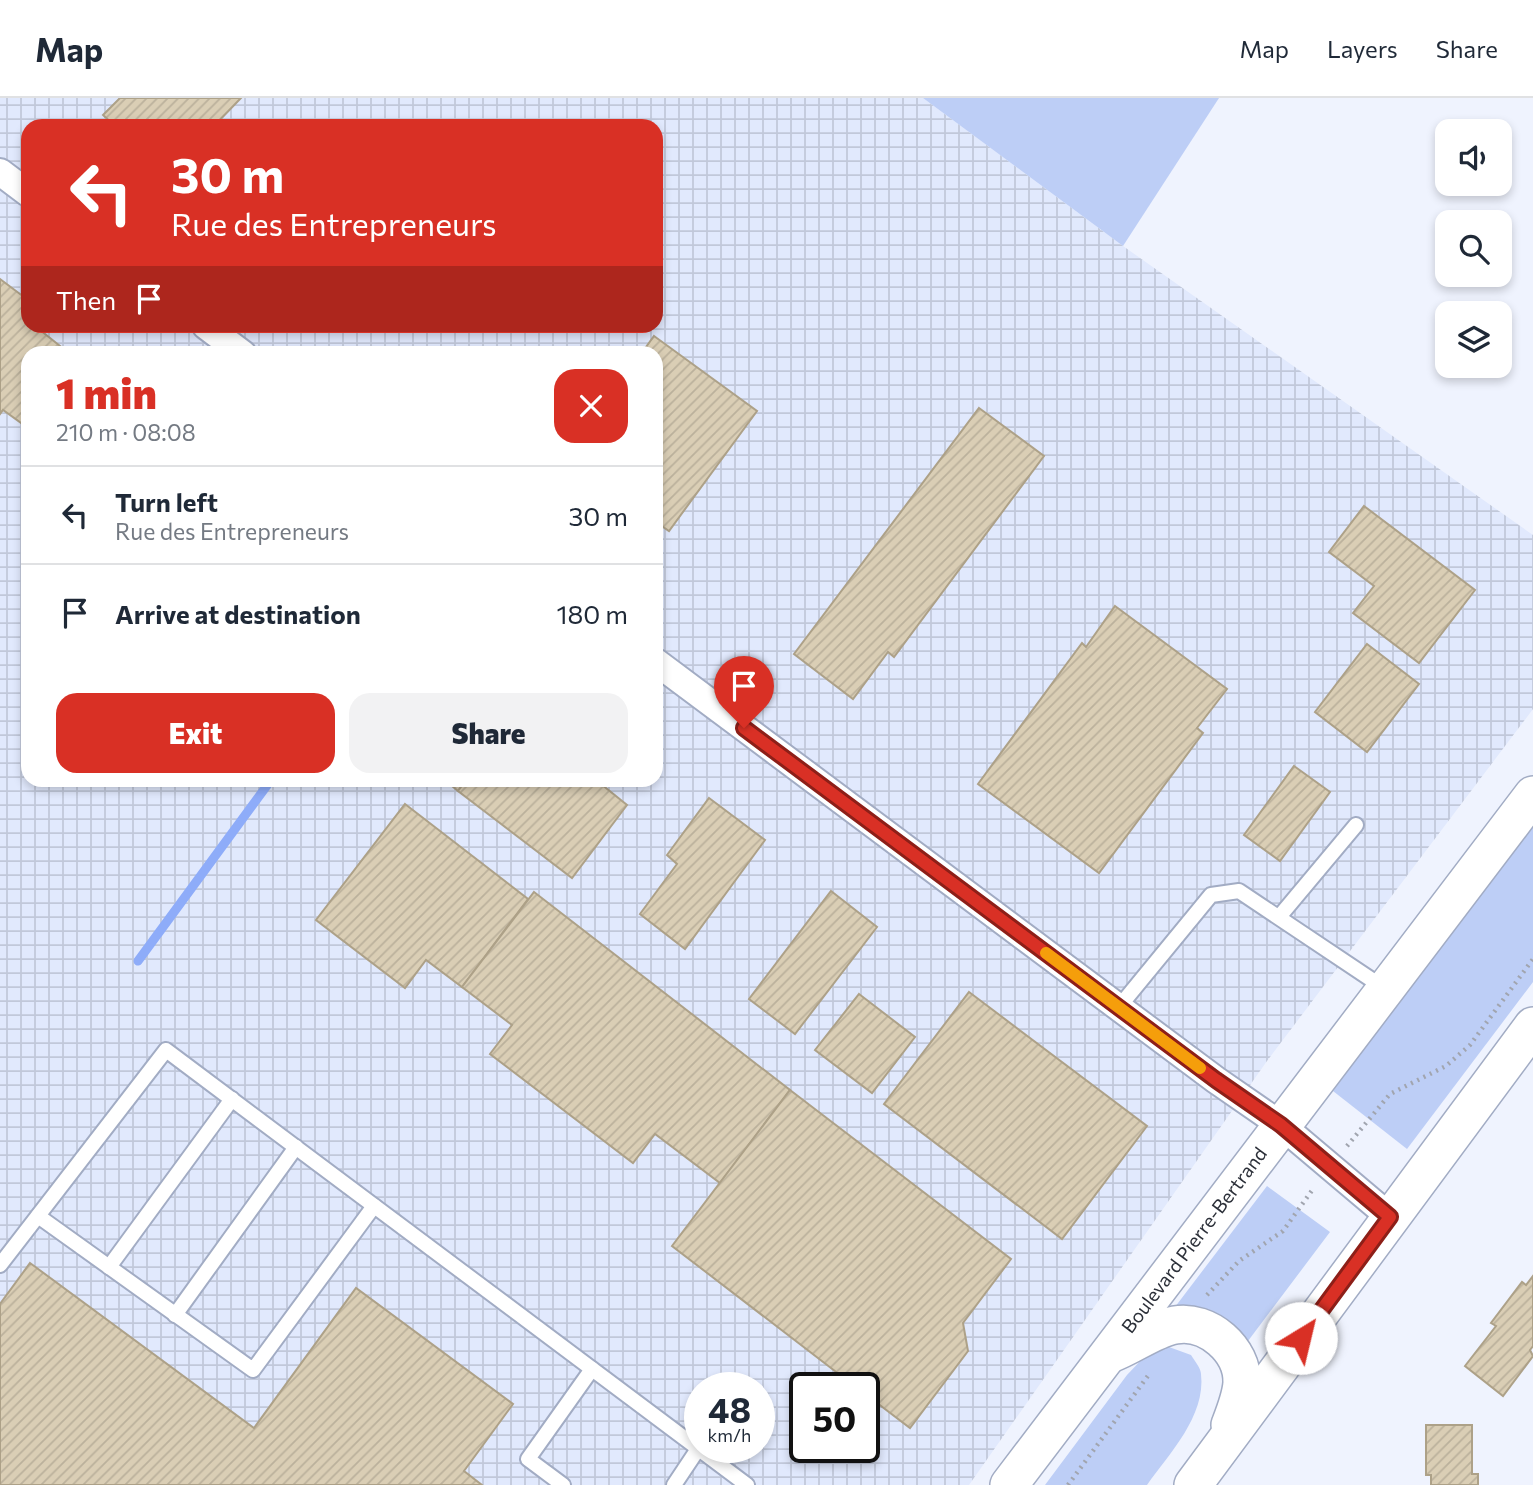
<!DOCTYPE html>
<meta charset="utf-8">
<style>
:root{--surface:#fff;--page:#f2f2f3;--text:#1f2937;--muted:#747a83;--line:#e0e1e3;--accent:#d93025}
body{margin:0;font-family:Commissioner,sans-serif;background:var(--page);color:var(--text);height:100vh;display:flex;flex-direction:column;font-size:26px;white-space:nowrap}
*{box-sizing:border-box;margin:0}
p{font-size:23px;color:var(--muted)}
.icon{flex:none;width:38px;height:38px;fill:none;stroke:currentColor;stroke-width:2;stroke-linecap:round;stroke-linejoin:round}
.map{position:relative;flex:1;overflow:hidden}
.sheet{position:absolute;left:21px;top:248px;width:642px;height:441px;display:flex;flex-direction:column;background:var(--surface);border-radius:21px;box-shadow:0 4px 10px #0003}
.sheet>*{flex:none}
.hud{position:absolute;left:21px;top:21px;width:642px;height:214px;border-radius:21px;box-shadow:0 4px 10px #0003;background:#d93025;color:#fff;overflow:hidden}
.buttons{position:absolute;left:1435px;top:21px;display:grid;gap:14px}
.buttons a{display:grid;place-items:center;width:77px;height:77px;border-radius:14px;background:var(--surface);box-shadow:0 4px 10px #0003;font-size:35px}
.speed{position:absolute;left:684px;top:1274px;display:flex;gap:14px;font-size:35px;font-weight:700;text-align:center}
.speed>*{display:grid;place-content:center;width:91px;height:91px;border-radius:50%;background:var(--surface);box-shadow:0 4px 10px #0003;line-height:1}
.speed small{font-size:18px;font-weight:400}
.speed .limit{border:4px solid #111;border-radius:10px;background:#fff;color:#111}
.pin{position:absolute;display:grid;place-items:center;width:60px;height:60px;color:#fff;margin:-72px -30px;border-radius:50% 50% 50% 0;rotate:-45deg;box-shadow:0 0 7px #0007}
.pin .icon{rotate:45deg}
.me{position:absolute;width:77px;margin:-38px;rotate:36deg;stroke-linejoin:round;filter:drop-shadow(0 0 5px #0008)}
.turn{display:flex;align-items:center;gap:24px;height:147px;padding:0 35px;font-size:32px}
.turn .icon{width:91px;height:91px;stroke-width:2.5}
.turn b{display:block;font-size:49px;line-height:60px}
.then{display:flex;align-items:center;height:66px;padding:0 35px;background:#0003;gap:14px;font-size:26px}
.round{display:grid;place-items:center;flex:none;width:74px;height:74px;border-radius:21px;background:var(--page)}
.headline{display:flex;align-items:center;justify-content:space-between;height:119px;padding:0 35px}
h1{font-size:42px;font-weight:800;line-height:52px;color:var(--accent)}
.action{display:flex;gap:14px;margin-top:auto;padding:14px 35px}
.action a{flex:1;height:80px;border-radius:21px;background:var(--accent);color:#fff;font-size:28px;font-weight:800;line-height:80px;text-align:center}
.action a+a{background:var(--page);color:var(--text)}
ul{padding:0;list-style:none}
li{display:flex;align-items:center;gap:21px;height:98px;padding:0 35px;border-top:2px solid var(--line)}
li div{flex:1}
li b{display:block;font-size:26px}
li em{font-style:normal}
header{display:flex;align-items:center;gap:42px;box-sizing:border-box;height:98px;padding:0 35px;background:var(--surface);border-bottom:2px solid var(--line)}
header strong{font-size:33px}
nav{display:flex;gap:38px;margin-inline-start:auto;font-size:24px}
.map>svg:first-child{display:block}
</style>
<header>
<strong>Map</strong>
<nav><a>Map</a><a>Layers</a><a>Share</a></nav>
</header>
<div class="map">
<svg width="1533" height="1387" viewBox="0 0 1533 1387">
<defs>
<pattern id="industrial-grid" width="8" height="8" patternUnits="userSpaceOnUse" patternTransform="scale(1.75)"><rect width="8" height="8" fill="#e1e9fd"/><path d="M0 4h8M4 0v8" fill="none" stroke="#c1c8da"/></pattern>
<pattern id="building-hatch" width="6" height="6" patternUnits="userSpaceOnUse" patternTransform="scale(1.75)"><rect width="6" height="6" fill="#daceb5"/><path d="M-1 1l2-2M0 6l6-6M5 7l2-2" fill="none" stroke="#bbb19c"/></pattern>
</defs>
<rect width="100%" height="100%" fill="#eff3fe"/>
<!-- industrial -->
<path fill="url(#industrial-grid)" fill-rule="evenodd" d="M0,0H923L1123,148L1533,437V611L1267,963L969,1387H0ZM28,28H656V228H28ZM28,256H656V682H28ZM700,1290H760V1349H700ZM805,1290H864V1349H805Z"/>
<!-- grass -->
<g fill="#bdcef6">
<path d="M923,0H1219L1123,148Z"/>
<path d="M1533,724V884L1407,1051L1333,993Z"/>
<path d="M1267,1088L1330,1134L1248,1243H1238C1218,1212 1210,1208 1175,1209Z"/>
<path d="M1169,1249L1191,1257C1194,1262 1201,1270 1201,1276C1206,1318 1169,1356 1147,1387H1045L1127,1277L1146,1257Z"/>
</g>
<g fill="none" stroke-linecap="round" stroke-linejoin="round">
<!-- stream -->
<path stroke="#8eacf9" stroke-width="9" d="M138,863L271,682"/>
</g>
<!-- building -->
<g fill="url(#building-hatch)" stroke="#ada188" stroke-width="2">
<path d="M120,0H241L214,28H115L103,17Z"/>
<path d="M0,181L28,202V228H35L70,256H28V330L3,312L0,316Z"/>
<path d="M654,238L757,313L669,433L656,424V256H641Z"/>
<path d="M979,310L1044,358L894,559L888,554L853,601L794,556Z"/>
<path d="M1364,408L1475,492L1419,565L1353,515L1374,488L1329,454Z"/>
<path d="M1115,508L1227,591L1197,630L1203,635L1099,775L978,686L1082,545L1086,549Z"/>
<path d="M1367,546L1419,586L1367,654L1315,614Z"/>
<path d="M1294,668L1330,694L1280,763L1244,737Z"/>
<path d="M445,682H466L458,693Z"/>
<path d="M466,682H596L627,707L572,780L458,693Z"/>
<path d="M709,700L765,742L685,851L640,816L677,766L667,757Z"/>
<path d="M405,706L528,801L462,889L426,862L405,890L316,822Z"/>
<path d="M831,793L877,829L795,936L749,901Z"/>
<path d="M534,794L790,992L720,1085L655,1036L633,1065L490,956L512,927L462,889Z"/>
<path d="M969,894L1147,1028L1062,1141L884,1006Z"/>
<path d="M859,896L915,939L872,995L815,952Z"/>
<path d="M790,992L1011,1161L963,1225L968,1253L910,1330L864,1295V1290H857L672,1148Z"/>
<path d="M30,1165L254,1330L356,1190L513,1306L464,1373L482,1387H0V1206Z"/>
<path d="M1533,1178V1248L1530,1252L1533,1258L1503,1298L1465,1268L1496,1228L1491,1225L1522,1184L1526,1187Z"/>
<path d="M1426,1327H1472V1376H1478V1387H1431V1377H1426Z"/>
</g>
<g fill="none" stroke-linecap="round" stroke-linejoin="round">
<defs>
<g id="lane">
<path d="M1279,819L1356,727"/>
<path d="M1119,909L1211,797L1239,793L1384,890"/>
<path d="M38,1118L253,1272L374,1108"/>
<path d="M0,1167L166,952L747,1387"/>
<path d="M109,1169L232,1001"/>
<path d="M175,1217L296,1049"/>
<path d="M563,1387L528,1361L592,1271"/>
<path d="M674,1387L698,1351"/>
</g>
<g id="street">
<path d="M0,74L28,95"/>
<path d="M206,228L243,256"/>
<path d="M656,564L1216,982L1281,1027L1390,1119"/>
</g>
<g id="secondary">
<path d="M1110,1256C1132,1248 1153,1231 1175,1227C1208,1221 1243,1252 1242,1285C1241,1299 1235,1314 1230,1327"/>
<path d="M1009,1387L1533,697"/>
<path d="M1193,1387L1533,928"/>
</g>
</defs>
<!-- lane casing -->
<use href="#lane" stroke="#a2acc4" stroke-width="18"/>
<!-- street casing -->
<use href="#street" stroke="#a2acc4" stroke-width="30"/>
<!-- secondary casing -->
<use href="#secondary" stroke="#a2acc4" stroke-width="40"/>
<!-- path -->
<g stroke="#a1a5af" stroke-width="4.5" stroke-dasharray="2 5" stroke-linecap="butt">
<path d="M1347,1048L1390,996L1446,968L1470,947L1533,861"/>
<path d="M1207,1197L1239,1163L1283,1133L1313,1091"/>
<path d="M1068,1387L1150,1275"/>
</g>
<!-- lane -->
<use href="#lane" stroke="#fff" stroke-width="14"/>
<!-- street -->
<use href="#street" stroke="#fff" stroke-width="26"/>
<!-- secondary -->
<use href="#secondary" stroke="#fff" stroke-width="37"/>
</g>
<g fill="none" stroke-linecap="round" stroke-linejoin="round">
<defs>
<path id="route" d="M744,630L1216,982L1281,1027L1390,1119L1301,1240"/>
</defs>
<!-- route casing -->
<use href="#route" stroke="#8d1f18" stroke-width="18"/>
<!-- route -->
<use href="#route" stroke="#d93025" stroke-width="12"/>
<!-- slow -->
<path stroke="#f59e0b" stroke-width="12" d="M1046,855L1200,970"/>
</g>
<g text-anchor="middle" stroke-width="6" stroke-linejoin="round" paint-order="stroke">
<!-- street labels -->
<g font-size="19" fill="#2c3039" stroke="#fff">
<text transform="translate(1194 1142) rotate(-53)" y="7">Boulevard Pierre-Bertrand</text>
</g>
</g>
</svg>
<div class="buttons">
<a><svg class="icon" aria-label="sound" viewBox="0 0 24 24"><path d="M4 9h4l5-4v14l-5-4H4zM17 9q2 3 0 6"/></svg></a>
<a><svg class="icon" aria-label="search" viewBox="0 0 24 24"><circle cx="10" cy="10" r="6"/><path d="M15 15l6 6"/></svg></a>
<a><svg class="icon" aria-label="layers" viewBox="0 0 24 24"><path d="M12 4l9 5-9 5-9-5zM3 14l9 5 9-5"/></svg></a>
</div>
<div class="speed"><div>48<small>km/h</small></div><div class="limit">50</div></div>
<div class="pin" style="left:744px;top:630px;background:#d93025"><svg class="icon" aria-label="arrive" viewBox="0 0 24 24"><path d="M6 21V4h12l-3 4 3 4H6"/></svg></div>
<svg class="me" style="left:1301px;top:1240px" viewBox="-20 -20 40 40"><circle r="19" fill="#fff"/><path d="M0-13L10 11 0 6-10 11z" fill="#d93025"/></svg>
<div class="hud">
<div class="turn"><svg class="icon" aria-label="left" viewBox="0 0 24 24"><path d="M17 20v-9H6M10 6l-5 5 5 5"/></svg><div><b>30 m</b>Rue des Entrepreneurs</div></div>
<div class="then">Then<svg class="icon" aria-label="arrive" viewBox="0 0 24 24"><path d="M6 21V4h12l-3 4 3 4H6"/></svg></div>
</div>
<section class="sheet">
<div class="headline"><div><h1>1 min</h1><p>210 m · 08:08</p></div><a class="round" style="background:#d93025;color:#fff"><svg class="icon" aria-label="close" viewBox="0 0 24 24"><path d="M6 6l12 12M18 6L6 18"/></svg></a></div>
<ul>
<li><svg class="icon" aria-label="left" viewBox="0 0 24 24"><path d="M17 20v-9H6M10 6l-5 5 5 5"/></svg><div><b>Turn left</b><p>Rue des Entrepreneurs</p></div><em>30 m</em></li>
<li><svg class="icon" aria-label="arrive" viewBox="0 0 24 24"><path d="M6 21V4h12l-3 4 3 4H6"/></svg><div><b>Arrive at destination</b></div><em>180 m</em></li>
</ul>
<div class="action"><a>Exit</a><a>Share</a></div>
</section>
</div>
